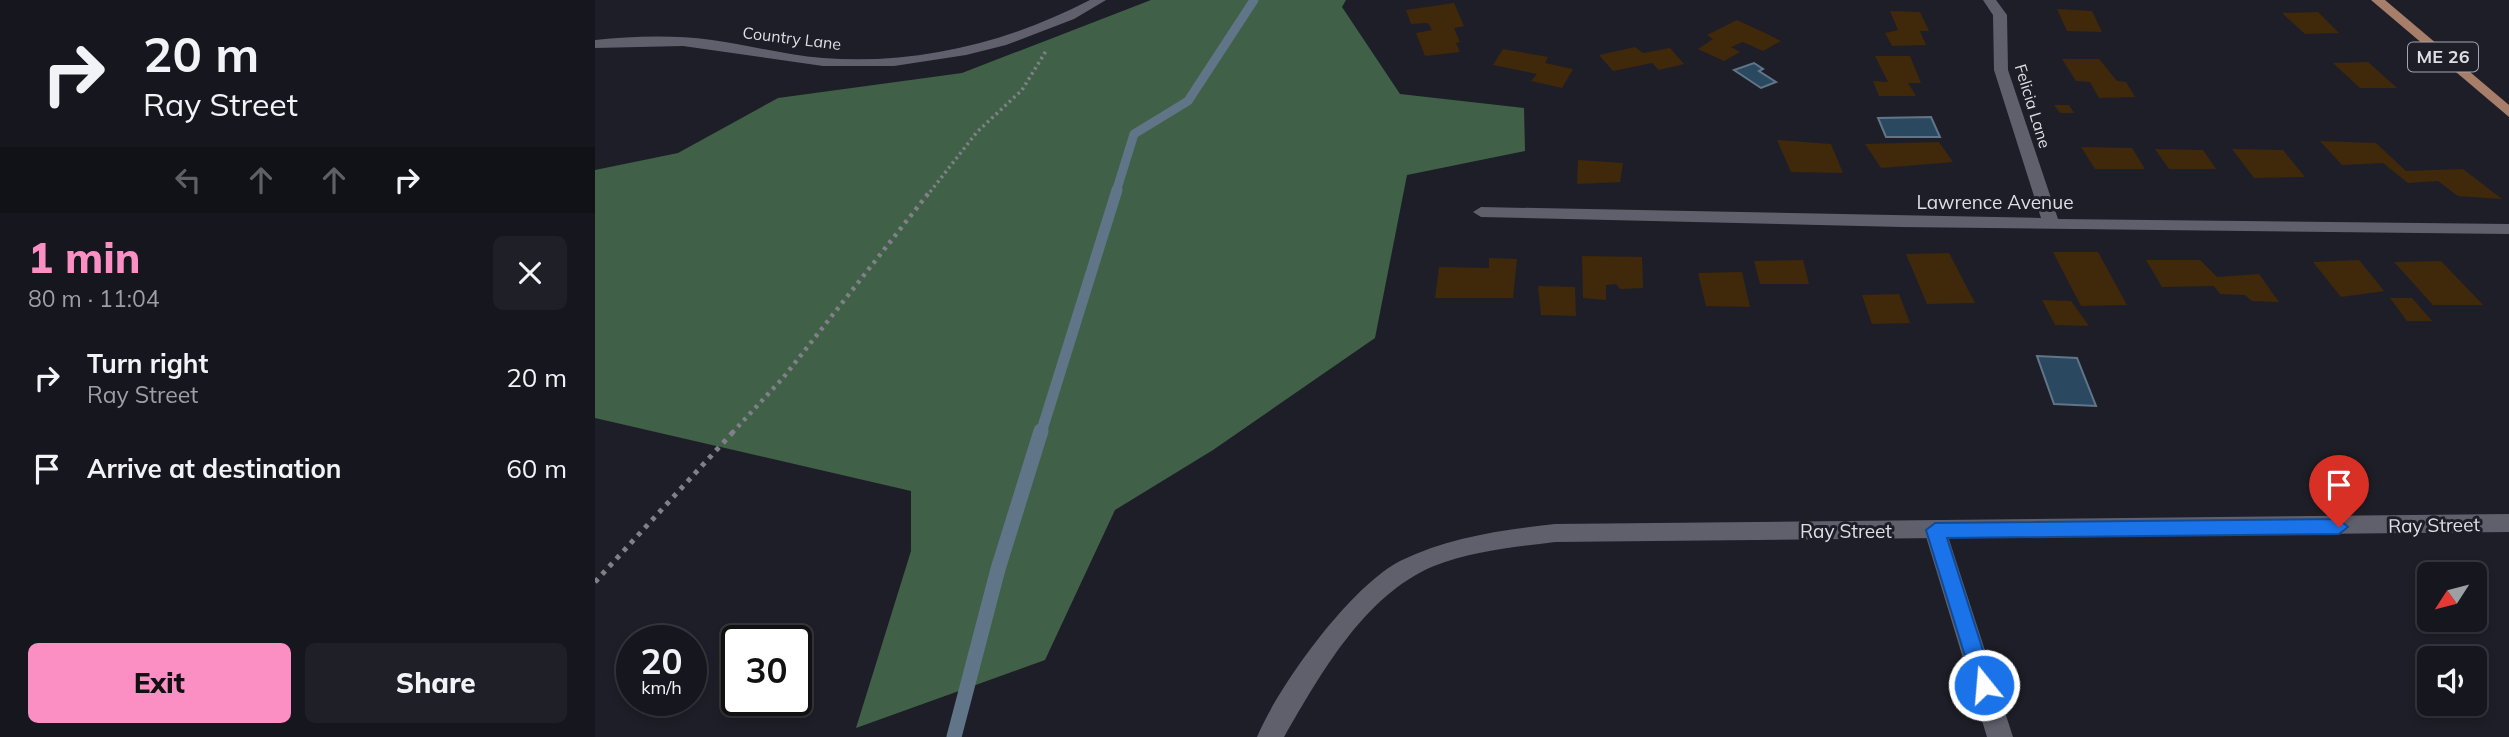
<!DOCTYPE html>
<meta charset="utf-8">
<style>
:root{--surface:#16161e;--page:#1f1f27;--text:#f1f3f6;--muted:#9e9fa4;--line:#35353c;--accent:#fb8fc4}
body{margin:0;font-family:Mulish,sans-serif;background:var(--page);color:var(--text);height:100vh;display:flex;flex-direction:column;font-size:26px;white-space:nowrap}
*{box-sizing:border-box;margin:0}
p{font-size:23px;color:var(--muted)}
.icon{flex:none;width:38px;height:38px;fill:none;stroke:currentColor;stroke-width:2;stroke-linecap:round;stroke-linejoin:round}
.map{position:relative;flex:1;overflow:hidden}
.sheet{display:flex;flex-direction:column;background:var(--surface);width:595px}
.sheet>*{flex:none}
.hud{background:#16161e;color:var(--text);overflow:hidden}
.needle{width:46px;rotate:234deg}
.tools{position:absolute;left:1822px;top:562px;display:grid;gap:14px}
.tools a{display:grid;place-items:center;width:70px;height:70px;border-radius:10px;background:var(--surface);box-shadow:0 4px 10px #0003,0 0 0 2px var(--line);font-size:35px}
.speed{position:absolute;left:21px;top:625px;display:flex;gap:14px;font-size:35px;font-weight:700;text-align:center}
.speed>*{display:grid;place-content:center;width:91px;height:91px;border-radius:50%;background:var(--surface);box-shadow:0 4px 10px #0003,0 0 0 2px var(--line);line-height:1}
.speed small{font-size:18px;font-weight:400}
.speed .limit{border:4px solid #111;border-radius:10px;background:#fff;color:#111}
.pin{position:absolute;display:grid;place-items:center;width:60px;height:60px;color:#fff;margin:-72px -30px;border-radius:50% 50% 50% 0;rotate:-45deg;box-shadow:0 0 7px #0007}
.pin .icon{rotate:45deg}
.me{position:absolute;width:77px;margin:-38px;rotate:343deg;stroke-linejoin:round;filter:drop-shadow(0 0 5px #0008)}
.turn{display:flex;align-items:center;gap:24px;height:147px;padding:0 28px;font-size:32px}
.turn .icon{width:91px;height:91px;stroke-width:2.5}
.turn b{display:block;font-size:49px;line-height:60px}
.lanes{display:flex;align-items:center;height:66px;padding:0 28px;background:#0003;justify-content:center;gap:35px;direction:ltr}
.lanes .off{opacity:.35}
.round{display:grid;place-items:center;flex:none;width:74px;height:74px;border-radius:10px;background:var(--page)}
.summary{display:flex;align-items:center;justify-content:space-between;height:119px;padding:0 28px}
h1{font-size:42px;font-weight:800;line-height:52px;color:var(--accent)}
.primary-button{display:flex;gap:14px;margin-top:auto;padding:14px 28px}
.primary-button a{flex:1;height:80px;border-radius:10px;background:var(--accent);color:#111;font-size:28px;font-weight:800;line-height:80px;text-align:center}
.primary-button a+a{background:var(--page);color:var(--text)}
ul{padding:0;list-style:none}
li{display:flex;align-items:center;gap:21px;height:91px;padding:0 28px}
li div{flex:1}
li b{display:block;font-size:26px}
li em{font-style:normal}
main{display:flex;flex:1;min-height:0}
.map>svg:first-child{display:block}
</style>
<main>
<section class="sheet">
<div class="hud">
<div class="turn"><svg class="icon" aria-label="right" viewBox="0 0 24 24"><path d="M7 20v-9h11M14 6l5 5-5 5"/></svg><div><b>20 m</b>Ray Street</div></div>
<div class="lanes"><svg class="icon off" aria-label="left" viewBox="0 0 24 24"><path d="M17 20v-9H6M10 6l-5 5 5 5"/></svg><svg class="icon off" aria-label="ahead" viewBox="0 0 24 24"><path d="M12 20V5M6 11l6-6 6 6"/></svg><svg class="icon off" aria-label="ahead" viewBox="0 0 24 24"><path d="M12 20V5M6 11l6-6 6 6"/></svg><svg class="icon" aria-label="right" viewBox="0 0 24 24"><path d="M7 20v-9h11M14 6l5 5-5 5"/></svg></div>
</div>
<div class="summary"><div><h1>1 min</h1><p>80 m · 11:04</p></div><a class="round"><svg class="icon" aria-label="close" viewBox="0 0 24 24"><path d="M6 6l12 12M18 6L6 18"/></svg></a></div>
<ul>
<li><svg class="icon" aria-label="right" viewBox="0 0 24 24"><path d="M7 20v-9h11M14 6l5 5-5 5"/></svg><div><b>Turn right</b><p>Ray Street</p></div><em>20 m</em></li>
<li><svg class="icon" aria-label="arrive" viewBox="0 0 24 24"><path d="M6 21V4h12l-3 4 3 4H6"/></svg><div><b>Arrive at destination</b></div><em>60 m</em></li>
</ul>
<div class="primary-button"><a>Exit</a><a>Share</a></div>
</section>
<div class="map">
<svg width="1914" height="737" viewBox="0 0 1914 737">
<rect width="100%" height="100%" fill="#1e1e28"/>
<!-- forest -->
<path fill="#406048" d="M556,0H751L747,7L805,94L929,108L930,151L812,175L780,338L618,450L520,510L450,660L261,728L316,551V491L0,418V170L83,153L183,98L367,73Z"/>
<!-- water -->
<g fill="#2b4861" stroke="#617589" stroke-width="2">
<path d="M1159,63L1168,69L1164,71L1181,82L1166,88L1139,70Z"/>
<path d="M1336,117L1345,137H1291L1283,118Z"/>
<path d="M1442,356L1482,358L1501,406L1459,404Z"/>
</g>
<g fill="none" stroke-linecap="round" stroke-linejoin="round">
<!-- stream-far2 -->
<path stroke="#617589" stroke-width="9" d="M521,192L539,134L593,101L659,0"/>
<!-- stream-far1 -->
<path stroke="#617589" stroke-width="11" d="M446,433L522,190"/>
<!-- stream -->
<path stroke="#617589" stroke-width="15" d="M359,737L403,569L446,431"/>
</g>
<!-- building -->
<g fill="#40280b">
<path d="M859,3L869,26L859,28L865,42L861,43L865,52L830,56L821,33L837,30L833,23L816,24L811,10Z"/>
<path d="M1462,9L1497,11L1507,32L1472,31Z"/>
<path d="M1295,11L1325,12L1334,31H1325L1331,45L1297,46L1290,33L1303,30Z"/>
<path d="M1723,12L1744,33L1710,34L1687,13Z"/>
<path d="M1142,20L1168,32L1186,41L1168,51L1148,42L1136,47L1145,52L1129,61L1103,49L1118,39L1112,35Z"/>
<path d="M1040,47L1048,53L1075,48L1089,64L1064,70L1057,63L1018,71L1004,55Z"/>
<path d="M908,49L953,57L950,63L978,69L967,88L936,81L942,74L898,65Z"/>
<path d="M1280,56H1315L1326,83H1313L1321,96H1284L1278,81L1293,82Z"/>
<path d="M1467,59H1504L1522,81L1531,82L1540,97L1504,98L1495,82L1481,81Z"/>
<path d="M1773,62L1802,88H1765L1738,63Z"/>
<path d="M1459,105H1474L1479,113H1465Z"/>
<path d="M1182,140L1236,144L1248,173L1196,172Z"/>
<path d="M1725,141L1781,143L1811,171L1868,169L1907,199L1863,196L1843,181L1813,183L1788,163L1747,165Z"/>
<path d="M1344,142L1358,162L1286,168L1270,144Z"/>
<path d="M1486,147L1537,148L1550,169H1500Z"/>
<path d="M1560,149L1608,150L1621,169H1574Z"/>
<path d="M1637,149L1688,150L1710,177L1659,178Z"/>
<path d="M983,160L1028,163L1025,182L982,184Z"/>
<path d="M1458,252H1503L1532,305L1486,306Z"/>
<path d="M1354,253L1380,303L1332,304L1311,254Z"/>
<path d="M987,256L1047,257L1048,288L1025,289L1021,284L1011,285V300L988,298Z"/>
<path d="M894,258L922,259L918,298H840L844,267L894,268Z"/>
<path d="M1208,260L1214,284H1165L1159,261Z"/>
<path d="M1551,260H1605L1622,277L1664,274L1684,302L1657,301L1650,295L1625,294L1619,286L1567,287Z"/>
<path d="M1764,260L1789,291L1746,297L1718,262Z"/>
<path d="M1846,261L1888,305H1838L1799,262Z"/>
<path d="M1147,272L1155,307L1111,306L1103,273Z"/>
<path d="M943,286L980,287L981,316L946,315Z"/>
<path d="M1304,294L1315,323L1277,324L1267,295Z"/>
<path d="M1795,298H1817L1837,321H1812Z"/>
<path d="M1447,300L1476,301L1494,326L1460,325Z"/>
</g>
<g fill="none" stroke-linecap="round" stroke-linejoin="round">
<!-- path-far2 -->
<path stroke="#808088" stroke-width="3.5" stroke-dasharray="2.5 3.5" stroke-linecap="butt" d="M335,192L382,132L427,90L451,51"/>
<!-- path-far1 -->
<path stroke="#808088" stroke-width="4.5" stroke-dasharray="3.5 5" stroke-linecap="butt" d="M137,433L188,378L336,190"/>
<!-- path -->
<path stroke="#808088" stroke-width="5" stroke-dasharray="4.5 6" stroke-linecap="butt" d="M0,582L139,431"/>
<!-- minor -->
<g fill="#5f606b" fill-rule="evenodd">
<path d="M495,0H511L479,19L411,45L371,55L299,66H228L88,46L0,48V40C39,36 78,35 117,40C154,45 190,55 228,58C321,65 412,43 495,0Z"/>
<path d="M1388,0H1401L1412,15L1413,70L1463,219L1914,224V234L1307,227L886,217L878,212L886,207L1446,218L1399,70L1398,15Z"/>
<path d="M1340,521L1348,524L1351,530L1418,737H1392L1329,530L1332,524Z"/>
</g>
<!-- tertiary -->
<path fill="#5f606b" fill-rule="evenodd" d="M1914,514V532L960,542C920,547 877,551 839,566C769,595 725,675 689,737H662C684,685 755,587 805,561C854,537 907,530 960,524Z"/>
<!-- primary -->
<path fill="#a67e69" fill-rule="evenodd" d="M1776,0H1790L1914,105V117Z"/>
</g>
<!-- route -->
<path fill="#1a73e8" stroke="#114b97" stroke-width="2" d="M1744,519L1753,527L1744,534L1352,538L1399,685L1396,692L1389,695L1382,692L1379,685L1331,530L1340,523Z"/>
<g text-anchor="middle" stroke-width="6" stroke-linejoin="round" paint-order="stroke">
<!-- far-street labels -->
<g font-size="16" fill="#dedee5" stroke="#1e1e28">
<text transform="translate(197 38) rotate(7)" y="6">Country Lane</text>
<text transform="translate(1438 106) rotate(73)" y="6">Felicia Lane</text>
</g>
<!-- shield labels -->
<rect fill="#1e1e28" stroke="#a4a4ac" stroke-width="2" x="1813" y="42.5" width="70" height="29" rx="5"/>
<g font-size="18" font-weight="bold" fill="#dedee5">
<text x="1848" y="63">ME 26</text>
</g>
<!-- street labels -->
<g font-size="19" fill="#dedee5" stroke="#1e1e28">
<text x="1400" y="209">Lawrence Avenue</text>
<text transform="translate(1839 525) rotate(-1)" y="7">Ray Street</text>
<text x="1251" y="538">Ray Street</text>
</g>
</g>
</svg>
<div class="tools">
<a><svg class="needle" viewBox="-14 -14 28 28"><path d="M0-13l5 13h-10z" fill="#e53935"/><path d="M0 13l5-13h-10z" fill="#9e9fa4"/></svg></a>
<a><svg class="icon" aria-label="sound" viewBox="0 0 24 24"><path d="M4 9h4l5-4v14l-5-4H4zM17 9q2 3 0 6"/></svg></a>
</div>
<div class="speed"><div>20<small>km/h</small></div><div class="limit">30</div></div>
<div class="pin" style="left:1744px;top:527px;background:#d93025"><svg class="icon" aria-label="arrive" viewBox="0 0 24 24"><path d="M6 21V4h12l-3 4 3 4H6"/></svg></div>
<svg class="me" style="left:1389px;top:685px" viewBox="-20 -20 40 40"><circle r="17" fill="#1a73e8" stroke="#fff" stroke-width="3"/><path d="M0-11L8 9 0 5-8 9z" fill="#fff"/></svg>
</div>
</main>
